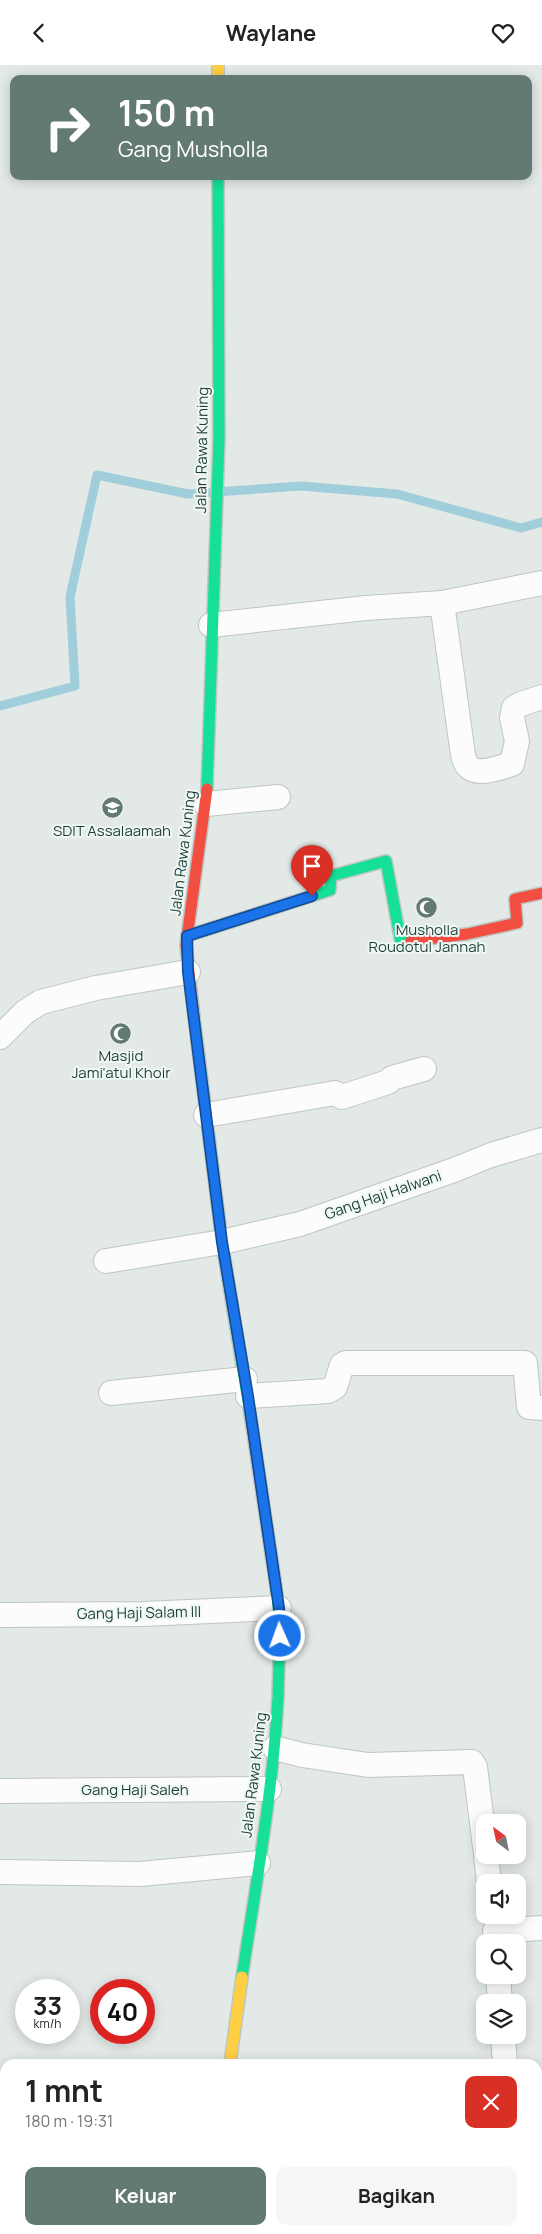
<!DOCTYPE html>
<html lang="id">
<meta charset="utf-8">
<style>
:root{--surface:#fff;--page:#f6f6f6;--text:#222;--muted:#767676;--accent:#637974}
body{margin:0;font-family:Manrope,sans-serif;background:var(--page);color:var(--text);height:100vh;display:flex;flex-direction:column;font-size:19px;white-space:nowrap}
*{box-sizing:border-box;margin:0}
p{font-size:16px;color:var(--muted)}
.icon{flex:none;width:28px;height:28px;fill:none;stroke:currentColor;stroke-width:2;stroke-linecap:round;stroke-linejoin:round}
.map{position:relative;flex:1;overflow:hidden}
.drawer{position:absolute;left:0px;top:1994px;width:542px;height:176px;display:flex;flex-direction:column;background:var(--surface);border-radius:15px 15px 0 0;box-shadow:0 2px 12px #0003}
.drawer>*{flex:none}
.top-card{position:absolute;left:10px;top:10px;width:522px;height:105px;border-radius:10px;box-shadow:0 2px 12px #0003;background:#637974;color:#fff;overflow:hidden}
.needle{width:32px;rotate:327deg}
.fabs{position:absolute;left:476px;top:1749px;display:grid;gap:10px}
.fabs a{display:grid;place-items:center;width:50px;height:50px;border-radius:10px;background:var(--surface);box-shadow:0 2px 12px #0003;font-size:25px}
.speed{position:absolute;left:15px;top:1914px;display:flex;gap:10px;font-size:25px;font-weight:700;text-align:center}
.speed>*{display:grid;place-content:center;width:65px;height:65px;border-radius:50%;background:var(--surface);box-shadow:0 2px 12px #0003;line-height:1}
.speed small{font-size:12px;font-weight:400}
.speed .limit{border:8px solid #d22;background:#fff;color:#111}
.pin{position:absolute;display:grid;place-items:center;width:42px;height:42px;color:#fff;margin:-51px -21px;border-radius:50% 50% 50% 0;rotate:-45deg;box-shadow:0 0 5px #0007}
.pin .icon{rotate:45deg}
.me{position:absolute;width:55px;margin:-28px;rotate:358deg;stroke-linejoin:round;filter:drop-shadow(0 0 4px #0008)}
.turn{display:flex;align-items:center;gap:18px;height:105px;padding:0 25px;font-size:22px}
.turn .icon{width:65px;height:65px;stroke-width:2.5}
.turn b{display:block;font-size:35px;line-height:42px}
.round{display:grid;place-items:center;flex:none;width:52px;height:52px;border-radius:10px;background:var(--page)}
.headline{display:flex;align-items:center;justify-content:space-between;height:85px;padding:0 25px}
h1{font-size:30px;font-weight:700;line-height:38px}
.button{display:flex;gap:10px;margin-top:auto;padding:10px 25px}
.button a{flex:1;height:58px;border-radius:10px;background:var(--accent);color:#fff;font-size:20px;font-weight:700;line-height:58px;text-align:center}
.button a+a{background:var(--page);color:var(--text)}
header{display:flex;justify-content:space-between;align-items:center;height:65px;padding:0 25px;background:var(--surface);font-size:22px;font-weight:700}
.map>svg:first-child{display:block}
</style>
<header><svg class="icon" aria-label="back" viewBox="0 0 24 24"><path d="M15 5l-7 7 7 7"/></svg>Waylane<svg class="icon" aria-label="heart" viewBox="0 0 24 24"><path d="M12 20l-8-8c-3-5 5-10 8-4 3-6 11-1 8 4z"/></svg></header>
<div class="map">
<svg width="542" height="2169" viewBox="0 0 542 2169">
<rect width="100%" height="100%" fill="#e2e9e6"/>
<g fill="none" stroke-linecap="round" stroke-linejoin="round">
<!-- stream -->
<path stroke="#a0ceda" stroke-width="9" d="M0,641L75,621L70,532L97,410L188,429L301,421L397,429L521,463L542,457"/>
<defs>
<g id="street">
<path d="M442,538L463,690C464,693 465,699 468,701C477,712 501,702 512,699L517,676L512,653L514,643L521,639L542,632"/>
<path d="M211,560L366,543L442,538L542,518"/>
<path d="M206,739L278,732"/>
<path d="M0,972L25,947L41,937L96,923L188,907"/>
<path d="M206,1050L335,1028L342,1032L388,1017L392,1013L424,1004"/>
<path d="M106,1196L222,1177L300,1159L454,1105L491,1090L542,1075"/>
<path d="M111,1328L245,1314"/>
<path d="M248,1331L328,1326L335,1322L342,1300L346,1298H525L529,1342L542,1343"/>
<path d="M0,1550L144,1549L279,1543"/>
<path d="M275,1683L302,1690L368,1700L472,1697L475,1702L485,1782"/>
<path d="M0,1726L269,1724"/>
<path d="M486,1790L489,1818"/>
<path d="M0,1807L140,1809L258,1798"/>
<path d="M495,1866L542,1863"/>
<path d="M498,1910L500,1938"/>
<path d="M503,1970L505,1999"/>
<path d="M0,2022H5"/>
</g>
<g id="fast">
<path d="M207,724L219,374L218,111"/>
<path d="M187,871L330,825L331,811L386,796L401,878L411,876"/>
<path d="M194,952L222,1177L252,1361"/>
<path d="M242,1912C256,1819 273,1726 278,1632C279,1595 281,1559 276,1522"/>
</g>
<g id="slow">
<path d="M218,0V14"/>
<path d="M230,1999L242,1912"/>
</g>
<g id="jam">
<path d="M411,876L467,869L517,858L515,834L542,828"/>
<path d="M194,952L186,880L207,724"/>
<path d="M252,1361L276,1522"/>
<path d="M218,2165V2169"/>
</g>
</defs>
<!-- street casing -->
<use href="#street" stroke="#bfc6c3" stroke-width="26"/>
<!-- fast casing -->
<use href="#fast" stroke="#bec6c3" stroke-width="14"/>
<!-- slow casing -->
<use href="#slow" stroke="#bec6c3" stroke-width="14"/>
<!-- jam casing -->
<use href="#jam" stroke="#bec6c3" stroke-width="14"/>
<!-- street -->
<use href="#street" stroke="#fbfcfb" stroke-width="24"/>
<!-- fast -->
<use href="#fast" stroke="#16e098" stroke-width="11"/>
<!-- slow -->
<use href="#slow" stroke="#ffcf43" stroke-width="11"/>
<!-- jam -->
<use href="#jam" stroke="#f24e42" stroke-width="11"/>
</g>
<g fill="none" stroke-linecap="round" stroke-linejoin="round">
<defs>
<path id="route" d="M280,1571L279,1543L248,1331L222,1177L188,907L187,871L312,831"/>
</defs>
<!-- route casing -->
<use href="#route" stroke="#114b97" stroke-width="12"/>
<!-- route -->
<use href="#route" stroke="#1a73e8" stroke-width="9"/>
</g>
<!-- icons -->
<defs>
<symbol id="school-disc" viewBox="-11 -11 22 22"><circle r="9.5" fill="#637974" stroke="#f0f8f5"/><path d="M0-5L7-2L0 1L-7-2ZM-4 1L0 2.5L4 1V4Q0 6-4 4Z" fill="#fff"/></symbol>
<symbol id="mosque-disc" viewBox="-11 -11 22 22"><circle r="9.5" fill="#637974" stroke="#f0f8f5"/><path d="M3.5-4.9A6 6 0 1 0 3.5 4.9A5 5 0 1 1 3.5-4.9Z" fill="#fff"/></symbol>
</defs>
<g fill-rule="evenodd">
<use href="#school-disc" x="100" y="730" width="25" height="25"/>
<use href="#mosque-disc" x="414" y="830" width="25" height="25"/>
<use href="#mosque-disc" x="108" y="956" width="25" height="25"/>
</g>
<g text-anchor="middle" stroke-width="4" stroke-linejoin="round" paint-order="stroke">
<!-- street labels -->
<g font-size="15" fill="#1f3d37" stroke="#f0f8f5">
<text transform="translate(202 385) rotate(-89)" y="5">Jalan Rawa Kuning</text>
<text transform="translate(183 788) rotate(-83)" y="5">Jalan Rawa Kuning</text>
<text transform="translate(383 1130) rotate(-19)" y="5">Gang Haji Halwani</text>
<text transform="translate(139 1548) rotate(-1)" y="5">Gang Haji Salam III</text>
<text transform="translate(254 1710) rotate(-83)" y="5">Jalan Rawa Kuning</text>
<text x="135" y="1730">Gang Haji Saleh</text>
</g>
<!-- poi labels -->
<g font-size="15" fill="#1f3d37" stroke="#f0f8f5">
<text x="112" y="771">SDIT Assalaamah</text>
<text x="427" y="870">Musholla<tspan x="427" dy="17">Roudotul Jannah</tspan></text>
<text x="121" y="996">Masjid<tspan x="121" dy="17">Jami'atul Khoir</tspan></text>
</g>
</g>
</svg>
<div class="fabs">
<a><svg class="needle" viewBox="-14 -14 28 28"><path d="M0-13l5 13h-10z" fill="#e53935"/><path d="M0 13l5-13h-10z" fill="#767676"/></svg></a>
<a><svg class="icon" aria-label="sound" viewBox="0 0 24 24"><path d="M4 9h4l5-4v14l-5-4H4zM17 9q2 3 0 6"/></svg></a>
<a><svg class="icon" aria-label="search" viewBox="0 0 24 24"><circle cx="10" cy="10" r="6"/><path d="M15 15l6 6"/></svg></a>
<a><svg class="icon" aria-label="layers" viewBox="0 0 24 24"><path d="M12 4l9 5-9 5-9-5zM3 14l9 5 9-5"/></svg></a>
</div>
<div class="speed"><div>33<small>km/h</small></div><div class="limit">40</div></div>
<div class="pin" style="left:312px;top:831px;background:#d93025"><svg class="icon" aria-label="arrive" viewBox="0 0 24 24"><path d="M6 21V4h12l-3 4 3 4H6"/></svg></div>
<svg class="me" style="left:280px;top:1571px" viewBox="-20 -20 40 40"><circle r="17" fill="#1a73e8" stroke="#fff" stroke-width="3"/><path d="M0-11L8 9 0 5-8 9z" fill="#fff"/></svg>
<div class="top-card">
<div class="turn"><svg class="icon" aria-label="right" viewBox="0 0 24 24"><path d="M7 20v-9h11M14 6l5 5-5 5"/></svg><div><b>150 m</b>Gang Musholla</div></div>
</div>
<section class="drawer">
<div class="headline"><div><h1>1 mnt</h1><p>180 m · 19:31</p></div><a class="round" style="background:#d93025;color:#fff"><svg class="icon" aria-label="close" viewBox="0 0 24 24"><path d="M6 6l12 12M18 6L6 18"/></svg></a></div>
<div class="button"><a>Keluar</a><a>Bagikan</a></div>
</section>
</div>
